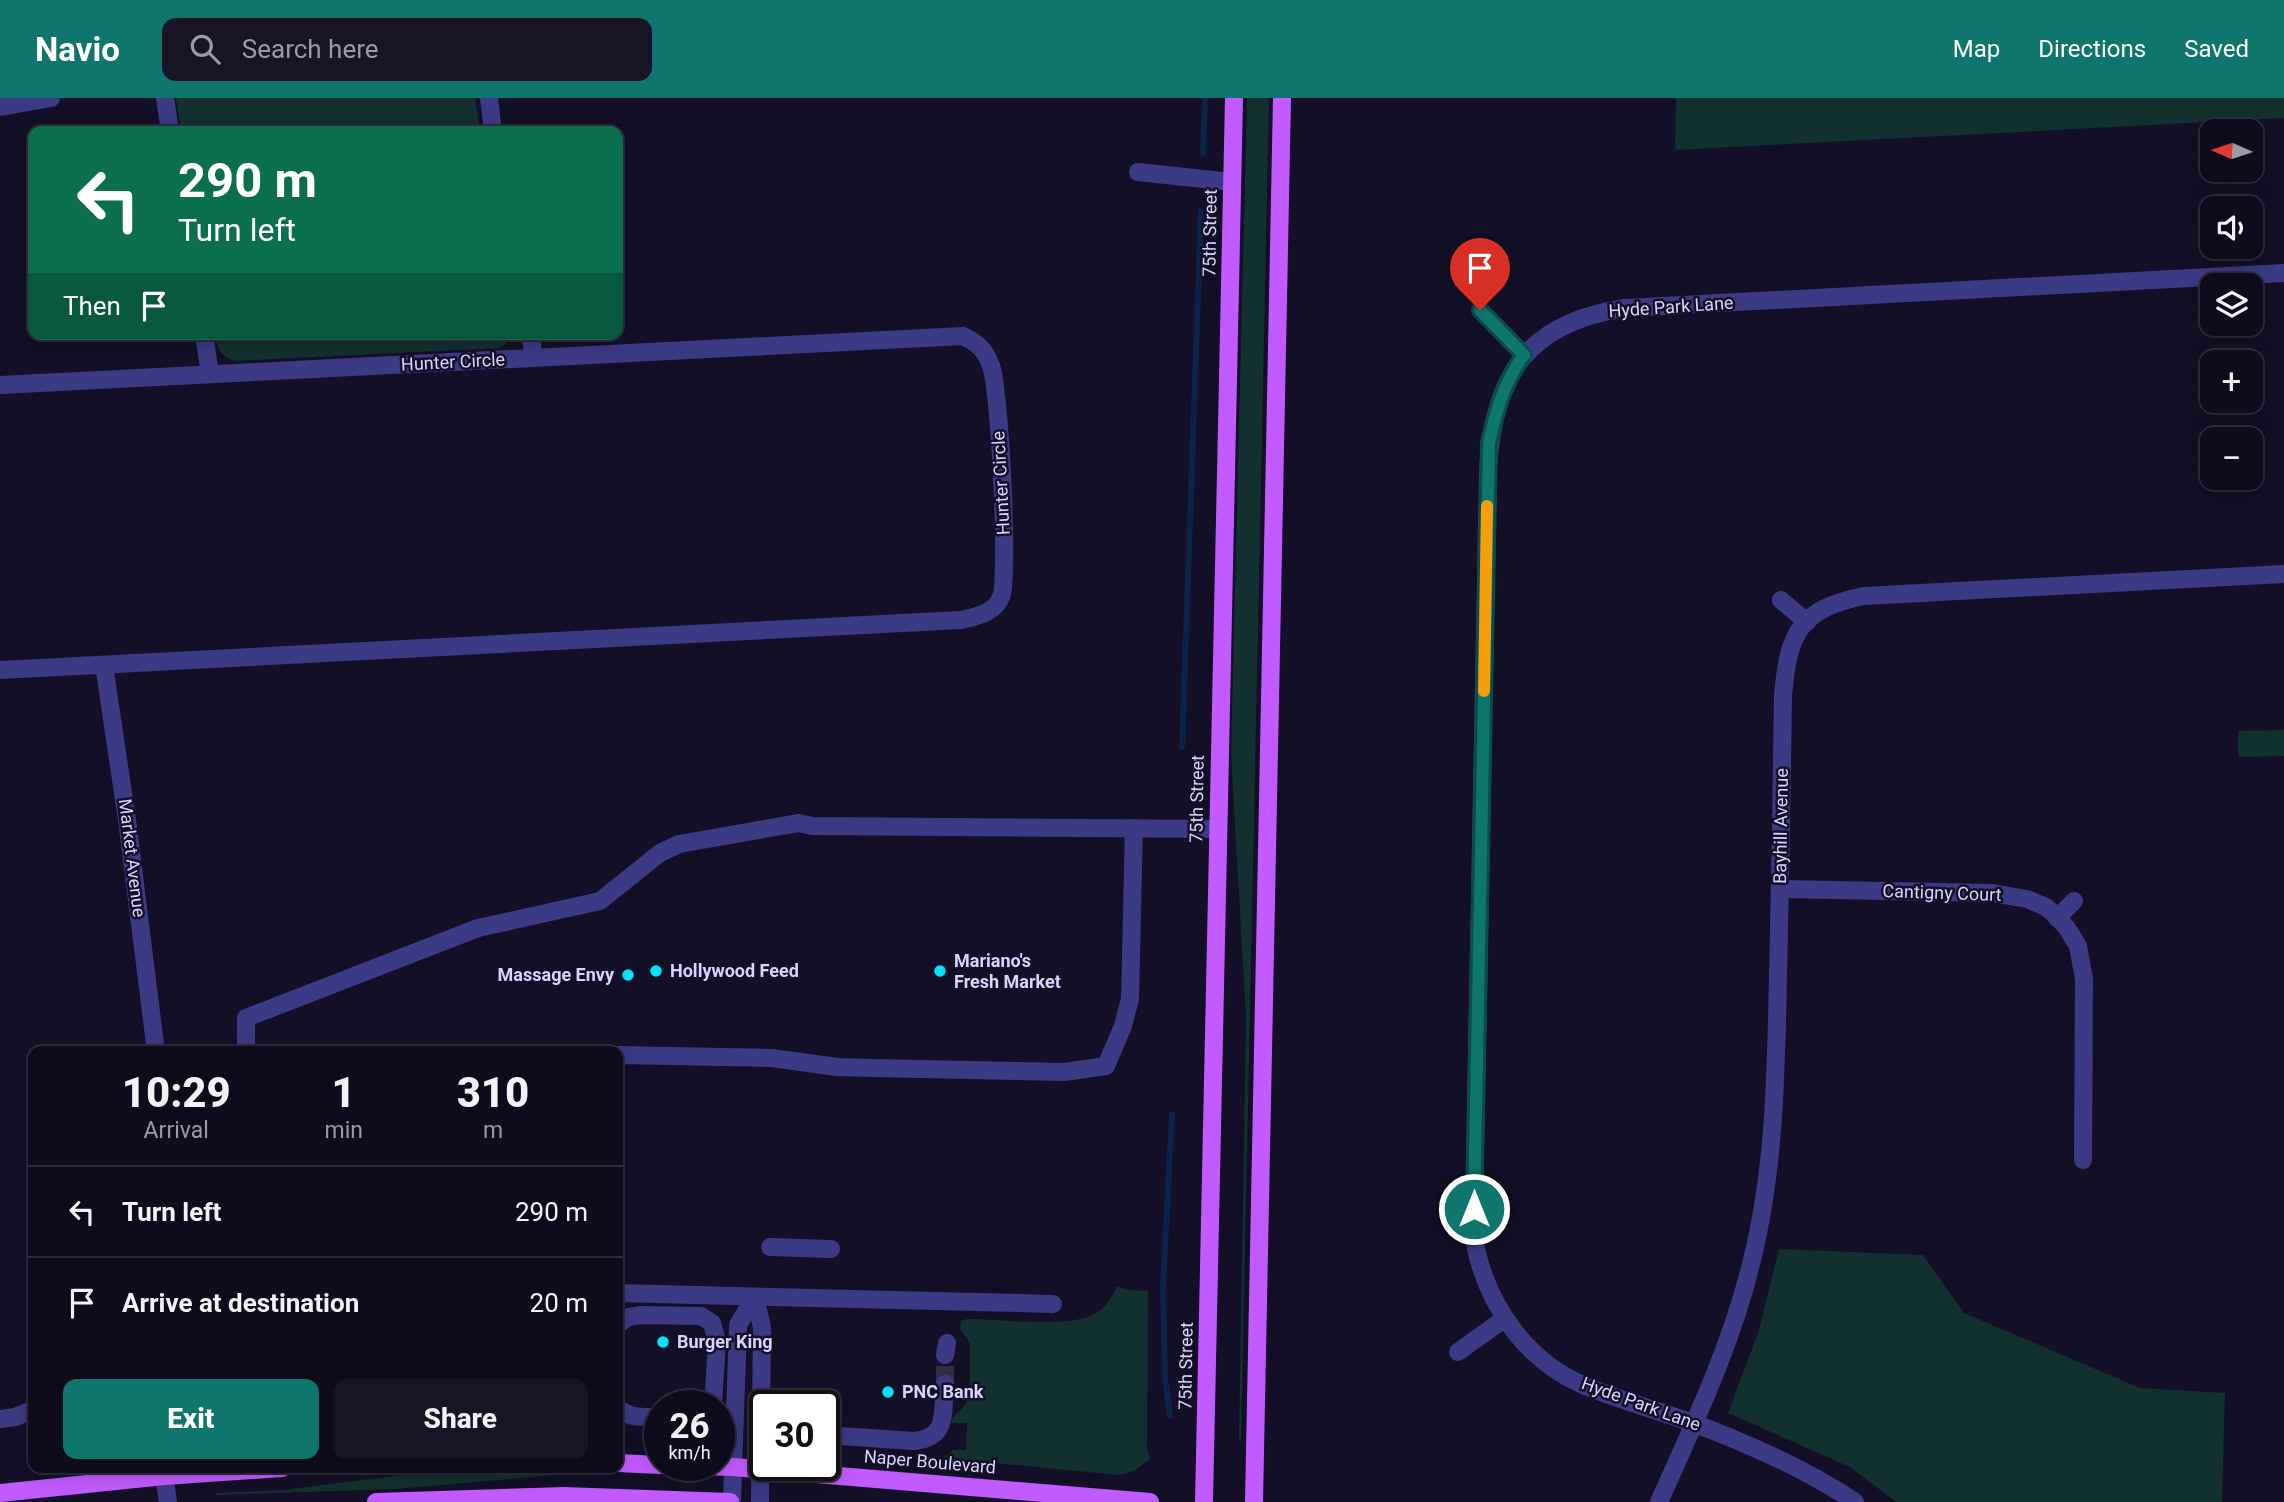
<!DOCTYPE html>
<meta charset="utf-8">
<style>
:root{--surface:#0e0b1c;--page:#171425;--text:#f1f3f6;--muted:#9b9ba3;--line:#2e2b3b;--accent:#0f766e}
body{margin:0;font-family:Roboto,sans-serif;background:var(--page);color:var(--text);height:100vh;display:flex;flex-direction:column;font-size:26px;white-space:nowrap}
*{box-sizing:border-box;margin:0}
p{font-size:23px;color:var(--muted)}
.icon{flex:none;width:38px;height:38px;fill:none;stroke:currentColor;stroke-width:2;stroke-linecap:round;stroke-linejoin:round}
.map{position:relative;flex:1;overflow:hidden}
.details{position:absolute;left:28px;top:948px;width:595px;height:427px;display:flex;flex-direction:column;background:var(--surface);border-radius:14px;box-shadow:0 4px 18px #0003,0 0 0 2px var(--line)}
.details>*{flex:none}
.hud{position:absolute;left:28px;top:28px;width:595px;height:214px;border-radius:14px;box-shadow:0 4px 18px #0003,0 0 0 2px var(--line);background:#0b6e4f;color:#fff;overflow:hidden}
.needle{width:46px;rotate:273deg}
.tools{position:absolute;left:2200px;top:21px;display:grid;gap:14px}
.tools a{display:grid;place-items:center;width:63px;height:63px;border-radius:14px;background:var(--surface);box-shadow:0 4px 18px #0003,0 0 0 2px var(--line);font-size:35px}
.speed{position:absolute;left:644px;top:1292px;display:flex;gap:14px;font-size:35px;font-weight:700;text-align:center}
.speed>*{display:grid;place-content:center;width:91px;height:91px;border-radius:50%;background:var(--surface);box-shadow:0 4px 18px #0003,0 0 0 2px var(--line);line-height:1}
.speed small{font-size:18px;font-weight:400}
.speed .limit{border:4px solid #111;border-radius:10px;background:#fff;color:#111}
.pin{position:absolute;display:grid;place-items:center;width:60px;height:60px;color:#fff;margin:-72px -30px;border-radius:50% 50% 50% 0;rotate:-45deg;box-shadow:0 0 7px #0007}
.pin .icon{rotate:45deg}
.me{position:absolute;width:77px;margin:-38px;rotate:0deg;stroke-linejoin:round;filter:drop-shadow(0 0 5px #0008)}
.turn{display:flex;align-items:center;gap:24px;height:147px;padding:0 35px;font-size:32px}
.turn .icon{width:91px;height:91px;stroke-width:2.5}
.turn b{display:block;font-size:49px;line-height:60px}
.then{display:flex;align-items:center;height:66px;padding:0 35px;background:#0003;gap:14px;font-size:26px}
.eta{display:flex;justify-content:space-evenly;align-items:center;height:119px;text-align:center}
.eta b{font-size:42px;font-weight:800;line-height:49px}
.action{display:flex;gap:14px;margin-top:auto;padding:14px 35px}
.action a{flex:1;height:80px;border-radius:14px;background:var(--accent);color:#fff;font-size:28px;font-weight:800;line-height:80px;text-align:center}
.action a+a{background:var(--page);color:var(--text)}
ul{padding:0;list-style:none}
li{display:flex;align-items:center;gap:21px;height:91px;padding:0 35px;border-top:2px solid var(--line)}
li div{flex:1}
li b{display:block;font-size:26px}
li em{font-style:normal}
header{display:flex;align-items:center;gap:42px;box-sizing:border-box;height:98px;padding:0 35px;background:var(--accent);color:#fff}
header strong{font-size:33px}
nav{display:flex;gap:38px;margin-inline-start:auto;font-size:24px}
.search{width:490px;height:63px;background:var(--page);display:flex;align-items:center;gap:18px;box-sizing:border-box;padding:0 24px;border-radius:14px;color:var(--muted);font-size:26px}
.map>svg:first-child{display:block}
</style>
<header>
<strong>Navio</strong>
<div class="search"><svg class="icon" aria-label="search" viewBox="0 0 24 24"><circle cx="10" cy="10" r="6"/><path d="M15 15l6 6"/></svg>Search here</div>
<nav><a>Map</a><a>Directions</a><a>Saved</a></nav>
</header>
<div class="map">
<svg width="2284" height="1404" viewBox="0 0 2284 1404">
<rect width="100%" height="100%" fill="#130f26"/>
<!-- green -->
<g fill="#12302f">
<path d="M176,0H475L480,33H181Z"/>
<path d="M1247,0H1269L1241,1343L1239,1341L1246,920L1231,656Z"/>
<path d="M1676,0H2284V20L1675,52Z"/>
<path d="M214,236H512L506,246L498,250L236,263C221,260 217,250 214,236Z"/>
<path d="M2284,632V658L2238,659V633Z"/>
<path d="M1779,1151L1923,1157L1964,1215L2140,1290L2225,1295L2222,1404H1896L1850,1369L1728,1315L1759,1232Z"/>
<path d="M1117,1188L1128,1192L1148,1193L1147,1351L1150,1361L1134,1373L1118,1377L943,1360L953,1352H966L967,1325H953L951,1322L966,1306L970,1292V1245L960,1231L961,1223L967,1221C998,1221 1066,1230 1093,1217C1105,1211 1112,1200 1117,1188Z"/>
<path d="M565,1374V1376L396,1391L215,1397L216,1395L283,1392L409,1376Z"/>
</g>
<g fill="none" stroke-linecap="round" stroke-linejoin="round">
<!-- stream -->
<g stroke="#0c2248" stroke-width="6">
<path d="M1203,56L1205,0"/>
<path d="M1182,649L1201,113"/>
<path d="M1170,1318L1165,1280L1163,1187L1172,1016"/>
</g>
<!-- minor-tunnel -->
<path stroke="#312d47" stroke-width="18" stroke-dasharray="18 9" stroke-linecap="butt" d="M945,1286V1257"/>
<!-- minor -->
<g stroke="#3d3a85" stroke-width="18">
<path d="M165,0L170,33"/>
<path d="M489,0L493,33"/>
<path d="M0,9L51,0"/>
<path d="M1138,74L1232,84"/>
<path d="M1480,212L1524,257"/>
<path d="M204,236L210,276"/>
<path d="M530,236L534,259"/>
<path d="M0,287L963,238C978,245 986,253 991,268C1000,292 1009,479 1001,499C994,516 977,518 961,522L0,572"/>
<path d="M1781,502L1807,524"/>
<path d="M104,567L127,722L156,954"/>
<path d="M1780,791L1992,795L2027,801L2046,809L2054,816L2067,830L2078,848L2084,881L2083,1062"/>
<path d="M2057,820L2074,803"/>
<path d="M246,954V920L478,830L600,803L660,755L679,746L787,727L799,725L812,728L1217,731"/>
<path d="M618,957L772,960L837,969L872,970L1064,974L1106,968L1123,928L1130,901L1134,730"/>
<path d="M770,1149L831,1151"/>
<path d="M618,1195L1053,1206"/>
<path d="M755,1199L762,1229L760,1404"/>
<path d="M618,1226L629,1219L641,1217L701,1218L712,1225L717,1244L713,1307"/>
<path d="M1458,1254L1504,1221"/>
<path d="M945,1257L947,1245"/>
<path d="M618,1310C630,1321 644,1319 660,1319"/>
<path d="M0,1321L15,1319L33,1312"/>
<path d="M824,1337L914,1343C949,1340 942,1314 945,1286"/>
<path d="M163,1370L168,1404"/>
<path d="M732,1404L738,1227L755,1199"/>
<path d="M1659,1404C1694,1326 1732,1246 1752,1162C1775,1069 1776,974 1778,878C1780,785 1782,691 1783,598C1788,536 1799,511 1864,498L2284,476"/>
<path d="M1855,1404C1806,1371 1749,1346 1693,1325C1657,1312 1618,1302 1583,1287C1528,1263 1491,1212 1477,1155C1470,1125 1475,1090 1475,1060L1488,372C1493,277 1528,224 1626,210L2284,175"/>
</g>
<!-- major -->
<g stroke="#c25bff" stroke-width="18">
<path d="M618,1365L660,1367"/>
<path d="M665,1367L733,1369L1150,1404"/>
<path d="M0,1395L164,1378L282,1370"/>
<path d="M376,1404L564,1398L730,1404"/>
<path d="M1204,1404L1234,0"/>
<path d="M1254,1404L1282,0"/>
</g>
</g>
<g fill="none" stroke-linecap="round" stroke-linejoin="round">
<defs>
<path id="route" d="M1474,1111L1489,345C1496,313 1504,284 1524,257L1480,212"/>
</defs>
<!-- route casing -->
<use href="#route" stroke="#0a4d48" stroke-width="18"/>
<!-- route -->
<use href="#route" stroke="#0f766e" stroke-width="12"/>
<!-- slow -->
<path stroke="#f59e0b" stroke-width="12" d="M1484,593L1487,408"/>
</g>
<!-- markers -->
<g fill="#00e5ff" stroke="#130f26" stroke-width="2.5">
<circle cx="656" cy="873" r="7"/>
<circle cx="940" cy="873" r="7"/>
<circle cx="628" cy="877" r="7"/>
<circle cx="663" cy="1244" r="7"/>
<circle cx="888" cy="1294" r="7"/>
</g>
<g text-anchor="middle" stroke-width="5" stroke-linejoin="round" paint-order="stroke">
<!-- street labels -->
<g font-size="18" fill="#d9d4ff" stroke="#130f26">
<text transform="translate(1210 135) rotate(-89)" y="6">75th Street</text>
<text transform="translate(1671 209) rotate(-4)" y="6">Hyde Park Lane</text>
<text transform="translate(453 264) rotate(-3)" y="6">Hunter Circle</text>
<text transform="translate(1001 385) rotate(-93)" y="6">Hunter Circle</text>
<text transform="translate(1197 701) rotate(-89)" y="6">75th Street</text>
<text transform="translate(1781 728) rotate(-89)" y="6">Bayhill Avenue</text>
<text transform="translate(132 760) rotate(83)" y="6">Market Avenue</text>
<text transform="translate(1942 795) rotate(2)" y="6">Cantigny Court</text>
<text transform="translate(1186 1268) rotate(-89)" y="6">75th Street</text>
<text transform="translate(1641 1306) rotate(20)" y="6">Hyde Park Lane</text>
<text transform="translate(930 1364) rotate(5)" y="6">Naper Boulevard</text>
</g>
<!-- poi labels -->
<g font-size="18" font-weight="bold" fill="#d9d4ff" stroke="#130f26" text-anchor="start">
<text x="954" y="869">Mariano's<tspan x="954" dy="21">Fresh Market</tspan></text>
<text x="670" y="879">Hollywood Feed</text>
<text x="614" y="883" text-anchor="end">Massage Envy</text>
<text x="677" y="1250">Burger King</text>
<text x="902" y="1300">PNC Bank</text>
</g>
</g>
</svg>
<div class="tools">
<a><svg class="needle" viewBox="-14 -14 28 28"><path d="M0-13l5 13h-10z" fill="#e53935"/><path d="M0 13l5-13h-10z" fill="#9b9ba3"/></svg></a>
<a><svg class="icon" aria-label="sound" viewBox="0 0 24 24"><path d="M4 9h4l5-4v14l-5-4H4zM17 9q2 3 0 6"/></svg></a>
<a><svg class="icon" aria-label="layers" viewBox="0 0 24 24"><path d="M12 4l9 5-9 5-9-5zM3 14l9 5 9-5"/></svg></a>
<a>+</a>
<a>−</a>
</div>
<div class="speed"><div>26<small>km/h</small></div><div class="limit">30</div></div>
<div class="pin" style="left:1480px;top:212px;background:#d93025"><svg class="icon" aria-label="arrive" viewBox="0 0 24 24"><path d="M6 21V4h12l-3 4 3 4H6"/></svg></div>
<svg class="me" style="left:1474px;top:1111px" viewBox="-20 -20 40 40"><circle r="17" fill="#0f766e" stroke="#fff" stroke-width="3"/><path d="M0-11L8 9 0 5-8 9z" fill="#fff"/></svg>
<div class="hud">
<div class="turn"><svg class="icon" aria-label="left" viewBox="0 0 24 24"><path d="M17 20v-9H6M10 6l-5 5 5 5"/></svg><div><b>290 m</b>Turn left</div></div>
<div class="then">Then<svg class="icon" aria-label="arrive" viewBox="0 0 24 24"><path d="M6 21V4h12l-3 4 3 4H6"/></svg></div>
</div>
<section class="details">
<div class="eta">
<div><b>10:29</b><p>Arrival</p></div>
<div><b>1</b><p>min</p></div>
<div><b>310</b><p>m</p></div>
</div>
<ul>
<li><svg class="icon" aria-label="left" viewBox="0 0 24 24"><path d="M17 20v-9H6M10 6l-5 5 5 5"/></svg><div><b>Turn left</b></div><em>290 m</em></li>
<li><svg class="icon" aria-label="arrive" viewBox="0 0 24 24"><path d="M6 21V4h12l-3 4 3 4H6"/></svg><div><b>Arrive at destination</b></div><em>20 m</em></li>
</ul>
<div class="action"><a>Exit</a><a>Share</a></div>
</section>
</div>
